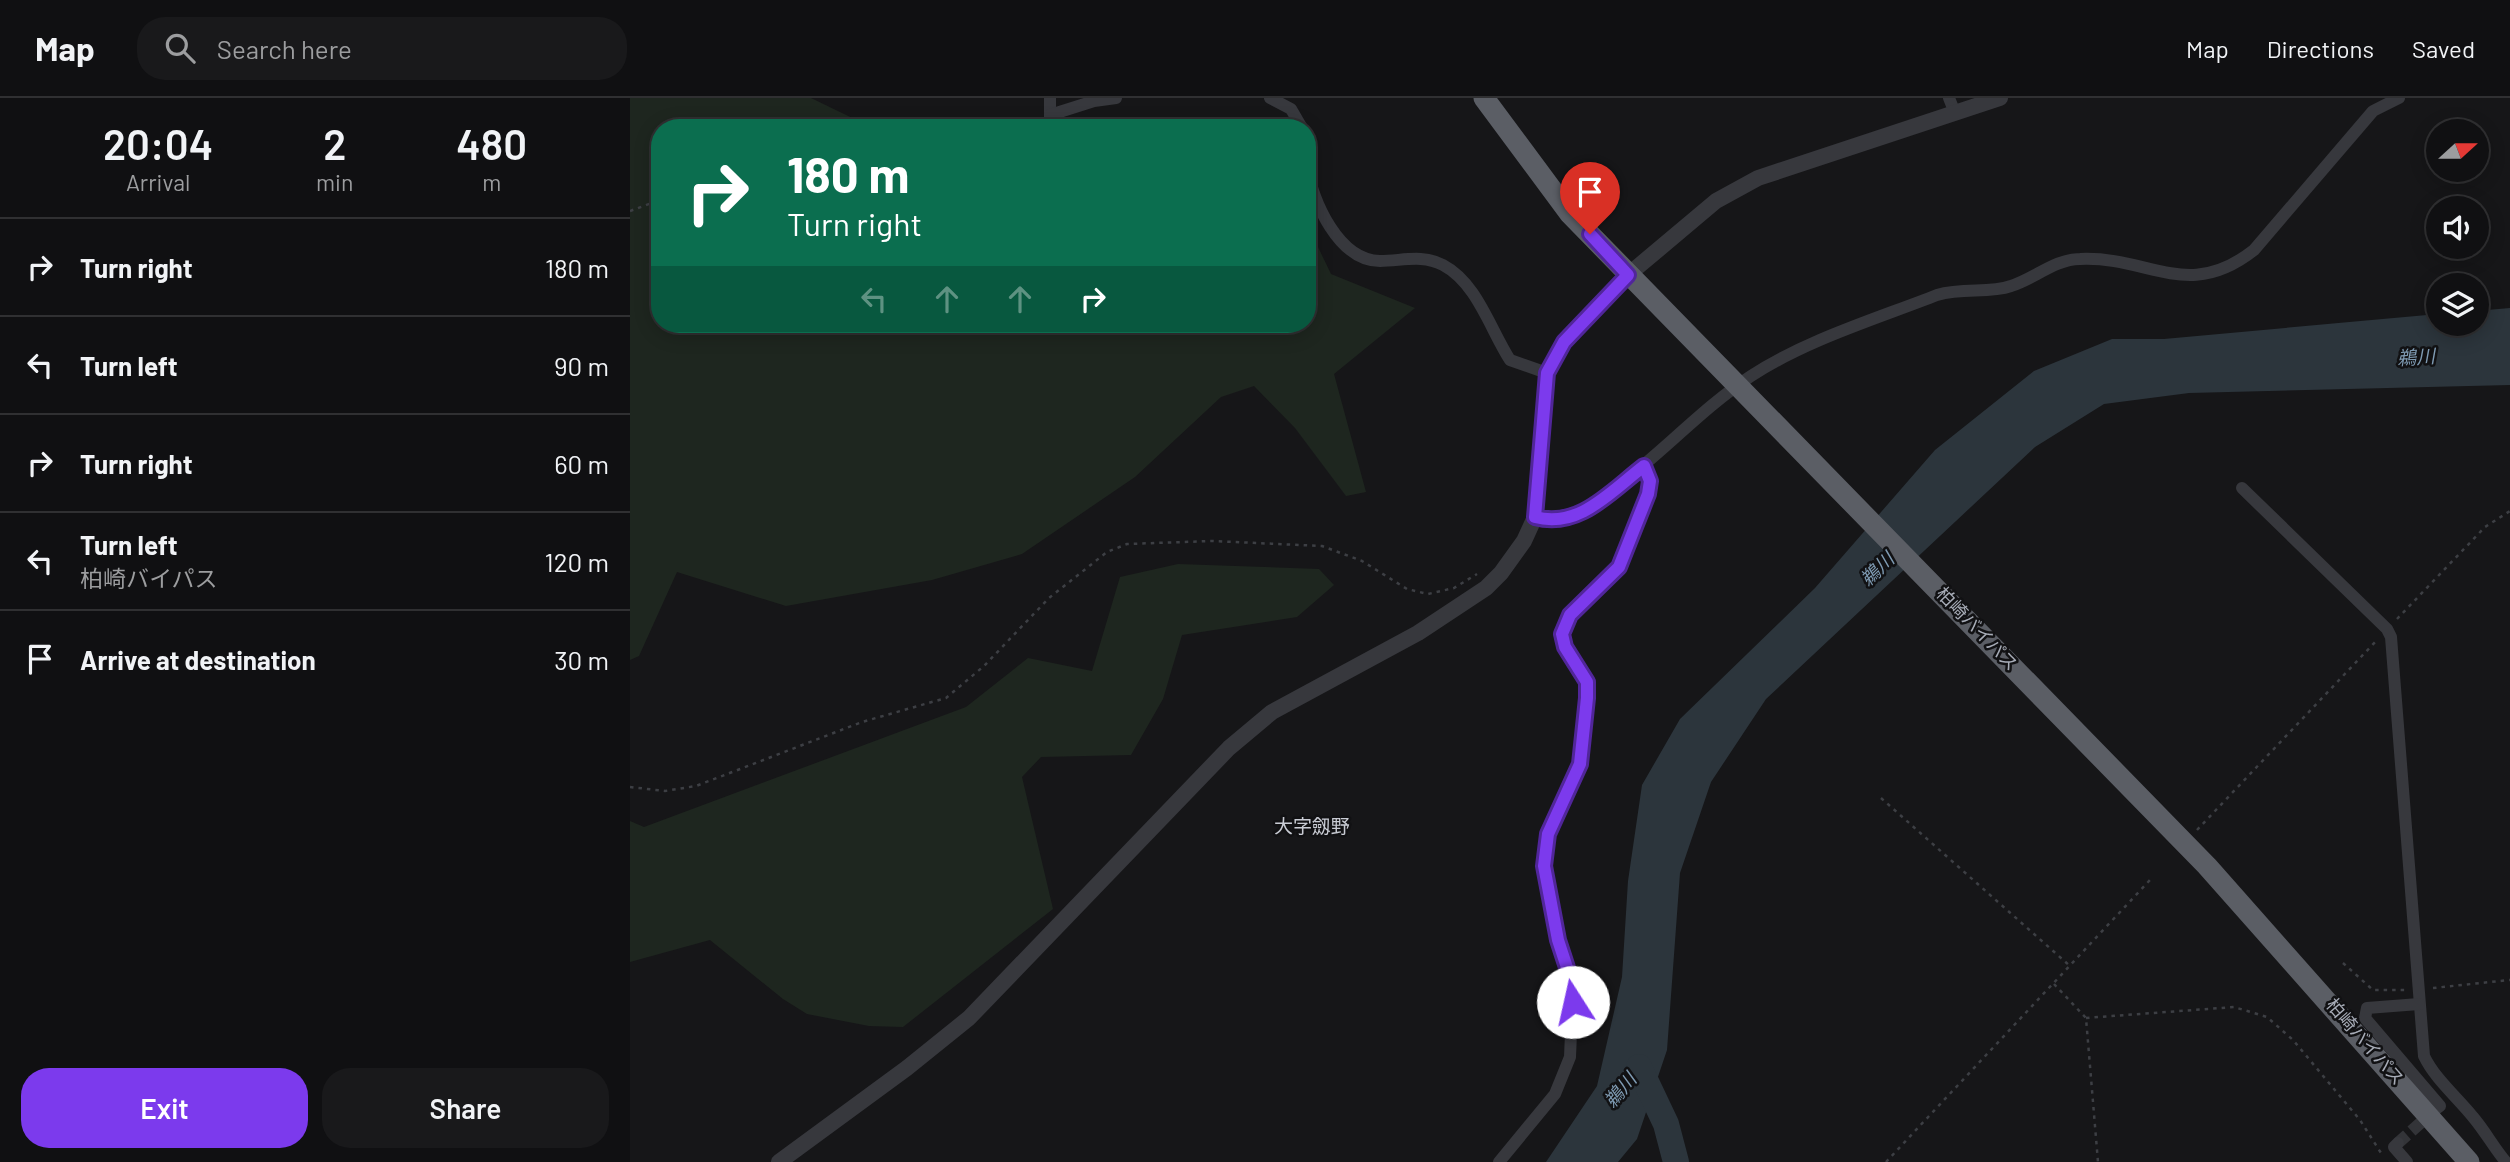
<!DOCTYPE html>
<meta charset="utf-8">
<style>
:root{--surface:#101012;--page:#19191b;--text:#f1f3f6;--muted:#9c9d9f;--line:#303032;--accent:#7c3aed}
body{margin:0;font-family:Barlow,"Noto Sans JP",sans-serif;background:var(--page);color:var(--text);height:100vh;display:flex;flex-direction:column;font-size:26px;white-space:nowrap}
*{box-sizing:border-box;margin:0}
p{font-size:23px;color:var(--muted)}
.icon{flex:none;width:38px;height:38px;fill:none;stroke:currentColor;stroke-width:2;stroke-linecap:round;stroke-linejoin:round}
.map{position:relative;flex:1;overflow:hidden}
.side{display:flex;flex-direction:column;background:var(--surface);width:630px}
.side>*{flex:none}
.guide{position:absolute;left:21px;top:21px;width:665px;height:214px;border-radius:28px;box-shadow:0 4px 18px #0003,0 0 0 2px var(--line);background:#0b6e4f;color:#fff;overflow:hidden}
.needle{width:46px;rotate:69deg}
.tools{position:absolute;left:1796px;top:21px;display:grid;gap:14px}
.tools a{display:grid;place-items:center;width:63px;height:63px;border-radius:50%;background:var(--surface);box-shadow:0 4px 18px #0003,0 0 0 2px var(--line);font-size:35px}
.pin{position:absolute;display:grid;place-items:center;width:60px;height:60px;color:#fff;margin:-72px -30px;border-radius:50% 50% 50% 0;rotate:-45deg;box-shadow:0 0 7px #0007}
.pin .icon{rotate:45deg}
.me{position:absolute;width:77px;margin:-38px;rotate:350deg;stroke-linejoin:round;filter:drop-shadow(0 0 5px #0008)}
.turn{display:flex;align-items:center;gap:24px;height:147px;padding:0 21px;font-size:32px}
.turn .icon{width:91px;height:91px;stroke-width:2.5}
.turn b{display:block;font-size:49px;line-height:60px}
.lanes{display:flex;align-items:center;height:66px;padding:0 21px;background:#0003;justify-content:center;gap:35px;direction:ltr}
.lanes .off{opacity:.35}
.eta{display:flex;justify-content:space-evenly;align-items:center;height:119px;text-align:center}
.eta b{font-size:42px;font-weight:600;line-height:49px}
.cta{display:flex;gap:14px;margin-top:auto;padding:14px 21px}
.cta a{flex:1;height:80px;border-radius:28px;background:var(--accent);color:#fff;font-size:28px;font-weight:600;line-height:80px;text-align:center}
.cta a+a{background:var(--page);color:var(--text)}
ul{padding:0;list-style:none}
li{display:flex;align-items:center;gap:21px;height:98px;padding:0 21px;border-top:2px solid var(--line)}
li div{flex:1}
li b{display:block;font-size:26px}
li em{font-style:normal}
header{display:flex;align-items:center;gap:42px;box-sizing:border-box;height:98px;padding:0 35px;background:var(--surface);border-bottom:2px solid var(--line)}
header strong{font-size:33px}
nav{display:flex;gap:38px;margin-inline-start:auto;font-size:24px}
.search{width:490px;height:63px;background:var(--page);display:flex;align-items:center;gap:18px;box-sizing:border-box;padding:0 24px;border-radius:28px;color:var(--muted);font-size:26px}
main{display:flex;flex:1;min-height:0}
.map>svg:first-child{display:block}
</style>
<header>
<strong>Map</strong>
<div class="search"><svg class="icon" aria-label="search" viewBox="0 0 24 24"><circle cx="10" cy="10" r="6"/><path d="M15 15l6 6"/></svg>Search here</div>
<nav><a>Map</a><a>Directions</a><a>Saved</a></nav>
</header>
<main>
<section class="side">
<div class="eta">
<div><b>20:04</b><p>Arrival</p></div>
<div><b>2</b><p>min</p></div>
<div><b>480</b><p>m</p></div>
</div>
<ul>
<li><svg class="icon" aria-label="right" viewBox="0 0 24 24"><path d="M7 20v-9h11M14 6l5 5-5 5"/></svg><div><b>Turn right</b></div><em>180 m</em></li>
<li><svg class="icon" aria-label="left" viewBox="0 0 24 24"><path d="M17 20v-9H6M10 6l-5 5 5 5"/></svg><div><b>Turn left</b></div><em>90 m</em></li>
<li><svg class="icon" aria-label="right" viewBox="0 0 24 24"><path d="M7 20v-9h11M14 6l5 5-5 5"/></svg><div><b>Turn right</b></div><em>60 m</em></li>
<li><svg class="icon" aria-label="left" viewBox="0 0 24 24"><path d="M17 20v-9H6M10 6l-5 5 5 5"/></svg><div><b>Turn left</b><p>柏崎バイパス</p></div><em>120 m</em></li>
<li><svg class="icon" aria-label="arrive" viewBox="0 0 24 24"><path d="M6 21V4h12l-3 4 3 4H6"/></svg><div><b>Arrive at destination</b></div><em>30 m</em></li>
</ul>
<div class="cta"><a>Exit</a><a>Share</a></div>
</section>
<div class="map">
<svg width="1880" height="1064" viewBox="0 0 1880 1064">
<rect width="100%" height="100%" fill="#161618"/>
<!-- green -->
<g fill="#1e261f">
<path d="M0,0H181L243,30H30V226H677V126L701,176L785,210L704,276L736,394L716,398L665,330L624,288L591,299L505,379L392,456L302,482L156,508L47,474L9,558L0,562Z"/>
<path d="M548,466L689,471L704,487L667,519L552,537L533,601L501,657L411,659L392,679L423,811L273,929L239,928L177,916L153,901L80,842L0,864V723L14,729L336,609L398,560L462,573L490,479Z"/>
</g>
<!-- water -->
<path fill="#2c353c" d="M1880,210V287L1559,295L1474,306L1405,349L1136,601L1081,684L1050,775L1037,952L1007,1041L988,1064H916L967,988L992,879L998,783L1012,687L1050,621L1185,490L1305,352L1404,273L1482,241H1534L1808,216V226H1846V213Z"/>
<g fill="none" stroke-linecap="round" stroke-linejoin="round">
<!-- river -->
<path stroke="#2c353c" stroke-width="26" d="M1009,969L1036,1026L1046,1064"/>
<!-- minor-tunnel -->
<path stroke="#333438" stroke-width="12" stroke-dasharray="12 6" stroke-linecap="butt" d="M1768,1045L1803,1014"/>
<!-- path -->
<g stroke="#3d3f44" stroke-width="2.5" stroke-dasharray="3.5 5" stroke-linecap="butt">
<path d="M0,113L30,102"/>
<path d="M1767,521L1855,429L1880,413"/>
<path d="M0,689L35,693L66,688L232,624L316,600L354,568L419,500L477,454L497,446L582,443L692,448L732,463L777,491L798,496L824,490L847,476"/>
<path d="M1251,700L1440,868"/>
<path d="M1567,732L1748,541"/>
<path d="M1713,865L1743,892H1776"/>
<path d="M1424,886L1456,920L1468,1064"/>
<path d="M1803,890L1880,882"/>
<path d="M1456,920L1604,909L1637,919L1663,942L1730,1022L1751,1055"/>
<path d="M1256,1064L1520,782"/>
</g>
<!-- minor -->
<g stroke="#37383d" stroke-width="12">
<path d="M420,0V30"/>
<path d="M640,0L661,11L672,30"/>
<path d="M1319,0L1325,15"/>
<path d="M420,17L464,3L486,0"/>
<path d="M677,68C682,103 709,163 750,163C772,163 792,156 813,167C847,185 860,231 880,262L917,275"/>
<path d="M1612,390L1757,531L1761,539L1794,958C1805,981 1827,999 1843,1019C1855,1033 1864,1050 1876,1064"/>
<path d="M905,419C944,430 959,409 989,387C1034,353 1074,309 1121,278C1176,242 1246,221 1307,197C1334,189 1358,196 1381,188C1404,181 1425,161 1450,161C1520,158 1558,204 1624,152L1743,13L1769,0"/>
<path d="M1789,906L1737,910L1735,920L1810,1008L1806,1011"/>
<path d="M1768,1045L1764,1049L1777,1064"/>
<path d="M869,1064L925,996L940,959L943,888L928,842L914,768L918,736L950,666L957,584L935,549L932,536L940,517L989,469L1018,396L1020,383L1014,368"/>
</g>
<!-- tertiary -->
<path stroke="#37383d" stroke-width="16" d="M149,1064L277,970L339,920L599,650L642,614L788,535L856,490L871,475L894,443L905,419L917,275L934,244L998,177L1086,103L1128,80L1370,0"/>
<!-- trunk -->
<path stroke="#5b5e65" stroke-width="21" d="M854,0L940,116L1577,768L1839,1064"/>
</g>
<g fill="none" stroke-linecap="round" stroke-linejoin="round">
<defs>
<path id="route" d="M943,904V888L928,842L914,768L918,736L950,666L957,600V584L935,549L932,536L940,517L989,469L1018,396L1020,383L1014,368C980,394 949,431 905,419L917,275L934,244L998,177L960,136"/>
</defs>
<!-- route casing -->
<use href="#route" stroke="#51269a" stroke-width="18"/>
<!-- route -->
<use href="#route" stroke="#7c3aed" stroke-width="12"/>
</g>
<g text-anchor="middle" stroke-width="5" stroke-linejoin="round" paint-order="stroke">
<!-- street labels -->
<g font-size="18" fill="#a8adb8" stroke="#111113">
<text transform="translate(1347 531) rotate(46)" y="6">柏崎バイパス</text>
<text transform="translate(1735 944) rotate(49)" y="6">柏崎バイパス</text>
</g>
<!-- water labels -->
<g font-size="19" font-style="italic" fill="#7f9bb3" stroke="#111113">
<text transform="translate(1786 259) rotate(-4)" y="7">鵜川</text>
<text transform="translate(1247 471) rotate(-44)" y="7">鵜川</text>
<text transform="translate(990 992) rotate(-50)" y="7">鵜川</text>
</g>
<!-- neighbourhood labels -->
<g font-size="19" fill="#c9ccd4" stroke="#111113">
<text x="682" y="735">大字劔野</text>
</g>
</g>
</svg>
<div class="tools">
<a><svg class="needle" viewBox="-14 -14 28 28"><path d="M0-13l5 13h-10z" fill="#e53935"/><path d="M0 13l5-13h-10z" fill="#9c9d9f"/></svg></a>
<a><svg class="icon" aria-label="sound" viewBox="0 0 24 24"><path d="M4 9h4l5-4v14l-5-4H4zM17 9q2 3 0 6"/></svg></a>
<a><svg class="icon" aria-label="layers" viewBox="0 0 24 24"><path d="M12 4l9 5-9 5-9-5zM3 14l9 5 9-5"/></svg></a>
</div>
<div class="pin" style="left:960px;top:136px;background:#d93025"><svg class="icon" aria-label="arrive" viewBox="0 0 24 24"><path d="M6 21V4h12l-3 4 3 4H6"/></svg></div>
<svg class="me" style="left:943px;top:904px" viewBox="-20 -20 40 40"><circle r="19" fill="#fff"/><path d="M0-13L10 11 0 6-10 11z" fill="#7c3aed"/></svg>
<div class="guide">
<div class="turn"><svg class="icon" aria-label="right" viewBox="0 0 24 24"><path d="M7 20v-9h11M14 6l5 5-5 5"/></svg><div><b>180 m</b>Turn right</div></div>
<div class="lanes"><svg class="icon off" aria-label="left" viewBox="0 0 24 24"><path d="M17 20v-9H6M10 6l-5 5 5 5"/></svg><svg class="icon off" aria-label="ahead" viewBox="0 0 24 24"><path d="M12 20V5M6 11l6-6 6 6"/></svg><svg class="icon off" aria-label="ahead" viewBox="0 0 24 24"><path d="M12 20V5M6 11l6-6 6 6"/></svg><svg class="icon" aria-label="right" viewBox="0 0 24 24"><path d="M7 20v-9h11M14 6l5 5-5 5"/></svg></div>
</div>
</div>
</main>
